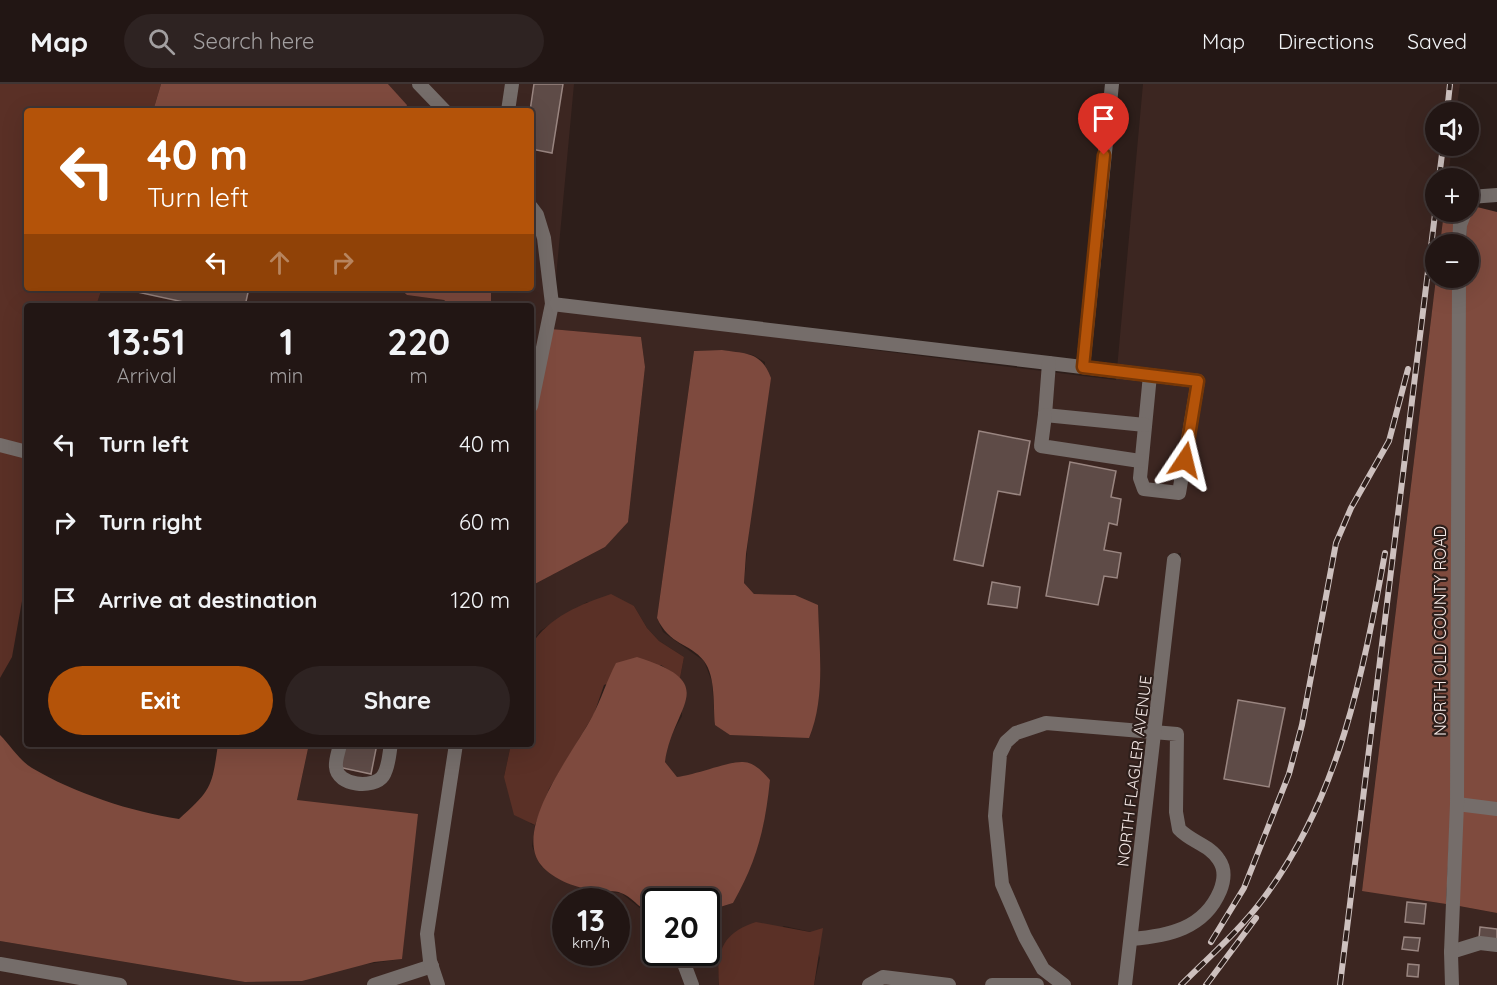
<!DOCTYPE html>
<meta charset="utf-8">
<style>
:root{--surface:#221614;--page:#2e2322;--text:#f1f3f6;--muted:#a29fa0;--line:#3f3534;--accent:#b45309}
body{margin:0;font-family:Quicksand,sans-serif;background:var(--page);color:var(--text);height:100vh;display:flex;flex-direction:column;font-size:22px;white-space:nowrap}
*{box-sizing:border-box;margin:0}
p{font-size:20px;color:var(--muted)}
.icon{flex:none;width:33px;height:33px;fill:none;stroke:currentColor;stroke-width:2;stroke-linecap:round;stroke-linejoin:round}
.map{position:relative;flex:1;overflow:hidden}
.details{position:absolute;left:24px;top:219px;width:510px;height:444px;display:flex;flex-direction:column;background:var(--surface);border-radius:6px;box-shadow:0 6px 24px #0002,0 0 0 2px var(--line)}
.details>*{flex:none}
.top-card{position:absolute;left:24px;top:24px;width:510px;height:183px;border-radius:6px;box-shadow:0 6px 24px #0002,0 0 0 2px var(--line);background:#b45309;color:#fff;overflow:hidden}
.buttons{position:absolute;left:1425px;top:18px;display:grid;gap:12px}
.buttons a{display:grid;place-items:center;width:54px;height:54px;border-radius:50%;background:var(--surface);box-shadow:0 6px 24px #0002,0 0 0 2px var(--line);font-size:30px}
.speed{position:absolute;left:552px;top:804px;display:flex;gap:12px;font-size:30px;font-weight:700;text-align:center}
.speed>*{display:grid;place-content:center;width:78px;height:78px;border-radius:50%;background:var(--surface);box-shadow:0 6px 24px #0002,0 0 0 2px var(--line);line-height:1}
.speed small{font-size:15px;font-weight:400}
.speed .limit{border:3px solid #111;border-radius:9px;background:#fff;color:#111}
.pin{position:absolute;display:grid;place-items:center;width:51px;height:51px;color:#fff;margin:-62px -26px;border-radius:50% 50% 50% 0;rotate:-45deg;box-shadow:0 0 6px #0007}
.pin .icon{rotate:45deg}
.me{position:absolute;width:66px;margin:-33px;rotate:10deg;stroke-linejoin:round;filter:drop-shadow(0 0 4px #0008)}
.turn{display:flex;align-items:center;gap:21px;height:126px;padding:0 24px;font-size:27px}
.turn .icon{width:78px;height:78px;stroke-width:2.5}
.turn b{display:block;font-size:42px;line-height:51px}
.lanes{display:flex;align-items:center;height:57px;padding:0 24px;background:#0003;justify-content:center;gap:30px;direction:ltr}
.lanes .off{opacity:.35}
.eta{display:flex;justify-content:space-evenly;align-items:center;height:102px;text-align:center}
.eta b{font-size:36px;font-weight:700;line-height:42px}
.action{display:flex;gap:12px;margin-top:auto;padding:12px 24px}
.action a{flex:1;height:69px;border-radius:36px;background:var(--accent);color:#fff;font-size:24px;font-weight:700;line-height:69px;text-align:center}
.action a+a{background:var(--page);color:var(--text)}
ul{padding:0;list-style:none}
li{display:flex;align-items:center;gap:18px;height:78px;padding:0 24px}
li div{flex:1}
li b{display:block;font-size:22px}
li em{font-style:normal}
header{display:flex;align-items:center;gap:36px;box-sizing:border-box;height:84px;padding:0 30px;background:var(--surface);border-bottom:2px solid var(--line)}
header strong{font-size:28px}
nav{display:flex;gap:33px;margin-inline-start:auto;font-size:21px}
.search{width:420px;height:54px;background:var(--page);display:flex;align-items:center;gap:15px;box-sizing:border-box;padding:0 21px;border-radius:33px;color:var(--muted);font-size:22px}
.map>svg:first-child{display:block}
</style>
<header>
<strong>Map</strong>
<div class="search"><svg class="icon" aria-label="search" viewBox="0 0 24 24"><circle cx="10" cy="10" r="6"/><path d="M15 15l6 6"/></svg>Search here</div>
<nav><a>Map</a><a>Directions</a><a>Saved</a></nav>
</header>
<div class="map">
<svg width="1497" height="901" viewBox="0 0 1497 901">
<rect width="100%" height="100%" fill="#2d1e1a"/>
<!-- built -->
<g fill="#3c2621" fill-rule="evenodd">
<path d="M388,0H574L554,215L833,261L1116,296L1143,0H1460L1456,28H1436V62H1452L1448,94H1436V128H1444L1440,160H1436V194L1362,806L1446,820V901H1131L1181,469L1169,470L1119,901H814L820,874L811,848L784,842L718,884L719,901H0V857L245,898L401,875L297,716L309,660H511L504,693L531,740L535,741L532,762L541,782L596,807L621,809L645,828L655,829L656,868H706L707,827L733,819L762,746L770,696L743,678L698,690L677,693L665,678L668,657L682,632L680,594L684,573L659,557L647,544L634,522L587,518L540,547L531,561V502L605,463L635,376L645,283L641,253L551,245L531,314V222H491V204H531V27H405L407,21ZM722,266L753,271L765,278L744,499L754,510L795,511L715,641L712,598L704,577L663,548L657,534L694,267ZM566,818H616V868H566Z"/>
<path d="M102,204H399L407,211L444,216L451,222H96Z"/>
<path d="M1459,822L1497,829V901H1458Z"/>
</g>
<!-- green -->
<g fill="#5a3026">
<path d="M0,0H161L153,27H27V204H102L96,222H27V489L12,573L0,594Z"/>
<path d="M611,510L634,522L647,544L659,557L684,573L680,594L661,581L604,601L594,630L549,705L535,741L514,731L504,693L511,660H531V561C549,533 581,520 611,510Z"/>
<path d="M756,838L810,848L823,844L814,901H719C716,866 723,849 756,838Z"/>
</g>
<!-- forest -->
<g fill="#7f4b3e">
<path d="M1473,122L1497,128V829L1459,822L1465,194H1468L1466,141Z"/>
<path d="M1444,128H1458L1453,160H1440Z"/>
<path d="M1436,194H1453L1451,721L1446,820L1362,807Z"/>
<path d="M0,651C10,661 20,677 32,684C74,709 132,728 179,735C212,705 212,703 218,660H309L297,716L418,730L402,875L374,878L302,897L245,898L0,857Z"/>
</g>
<!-- water -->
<g fill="#7e4a3e">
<path d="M161,0H388L407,21L405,27H153Z"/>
<path d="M399,204H491V222H451L444,216L407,211Z"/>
<path d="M551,245L641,253L645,283L628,438L605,463L531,502V314Z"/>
<path d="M722,266C748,270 761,268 771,294L746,470L744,499L754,510L795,511L818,521C819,565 826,613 809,654L730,651L715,641C713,622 716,593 704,577C689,558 670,562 657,534L694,267Z"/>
<path d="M637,573C723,600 673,620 665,678L677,693C696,691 729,677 743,678C754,678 763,688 770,696C765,744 757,777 733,819L707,827L706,818H656L655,829C639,827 635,814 621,809C615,806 605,808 598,807C579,805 553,796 541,781C512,745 574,667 592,633C601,616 607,596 616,579Z"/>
</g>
<!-- building -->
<g fill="#5e4b47" stroke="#998580" stroke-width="1.5">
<path d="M534,0H563L552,69L531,65L530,27Z"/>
<path d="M138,204H249L245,222H202L137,208Z"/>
<path d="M979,347L1030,357L1020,411L998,407L983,482L954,476Z"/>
<path d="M1070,378L1116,387L1111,413L1121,415L1117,441L1109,439L1104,466L1121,469L1117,494L1104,492L1098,521L1046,512Z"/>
<path d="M992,498L1020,503L1017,524L988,520Z"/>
<path d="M1238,616L1285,624L1269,703L1224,695Z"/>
<path d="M343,660H377L371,690L338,683Z"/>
<path d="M1407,818L1426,820L1424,840L1405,838Z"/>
<path d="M1480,843L1497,845V856L1479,854Z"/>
<path d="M1404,853L1420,854L1418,867L1402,865Z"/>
<path d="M1408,880L1419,881L1418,893L1407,892Z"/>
</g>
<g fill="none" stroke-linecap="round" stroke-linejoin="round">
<!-- minor -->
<g stroke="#756d6a" stroke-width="14">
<path d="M419,0L445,27"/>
<path d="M508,27L512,0"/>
<path d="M1468,117L1470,113L1497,111"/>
<path d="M531,123L537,131L544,154L552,220L531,322"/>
<path d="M1459,160L1460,141L1465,128"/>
<path d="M552,220L1049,279C1099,285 1149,291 1198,297L1179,409L1144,405L1140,394L1150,291"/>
<path d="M1049,279L1045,331L1145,341"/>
<path d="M1083,283L1112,0"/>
<path d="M1045,331L1041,362L1140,377"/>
<path d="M0,361L27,368"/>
<path d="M340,660C339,667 335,676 336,683C337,702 374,705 383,692C389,683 389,670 391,660"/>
<path d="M1457,720L1497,725"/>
<path d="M1451,868L1480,859L1497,861"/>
<path d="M680,869L692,901"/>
<path d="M0,880L120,901"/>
<path d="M374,901L432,882"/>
<path d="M438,901L430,877L427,850L456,660"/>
<path d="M869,901L883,893L949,901"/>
<path d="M992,901H1037"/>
<path d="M1064,901L1043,885L1025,853L1002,800L995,732L1000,670L1006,658L1016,649L1046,639L1177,650L1176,728L1179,745C1191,758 1210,761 1219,776C1226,786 1224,797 1220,807C1204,845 1168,852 1131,855"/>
<path d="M1125,901L1174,476"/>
<path d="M1452,901L1451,868L1457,720L1459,194"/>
</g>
<defs>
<g id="rail">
<path d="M1447,28L1450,0"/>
<path d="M1439,94L1443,62"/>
<path d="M1211,858L1244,804L1289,690L1302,641L1336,459L1351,424L1389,357L1408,285"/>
<path d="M1181,901C1209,873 1240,846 1263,815C1339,714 1363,590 1385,469"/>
<path d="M1206,901L1256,834"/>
<path d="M1340,901L1436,122"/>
</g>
</defs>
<!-- rail casing -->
<use href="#rail" stroke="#cdc0be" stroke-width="6"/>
<!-- rail -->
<use href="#rail" stroke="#2d1e1a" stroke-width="4" stroke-dasharray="11" stroke-linecap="butt"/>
</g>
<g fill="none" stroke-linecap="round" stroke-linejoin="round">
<defs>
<path id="route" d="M1104,71L1083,283L1198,297L1185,376"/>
</defs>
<!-- route casing -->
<use href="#route" stroke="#753606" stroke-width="15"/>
<!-- route -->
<use href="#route" stroke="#b45309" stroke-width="10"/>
</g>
<g text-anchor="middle" stroke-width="4.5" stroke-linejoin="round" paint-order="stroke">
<!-- street labels -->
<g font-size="16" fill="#f7ebe9" stroke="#2d1e1a">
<text transform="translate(1440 547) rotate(-90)" y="6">NORTH OLD COUNTY ROAD</text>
<text transform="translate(1134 687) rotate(-83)" y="6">NORTH FLAGLER AVENUE</text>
</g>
</g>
</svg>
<div class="buttons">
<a><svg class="icon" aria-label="sound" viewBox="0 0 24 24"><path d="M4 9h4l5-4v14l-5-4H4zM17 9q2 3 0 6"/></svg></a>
<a>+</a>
<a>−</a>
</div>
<div class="speed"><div>13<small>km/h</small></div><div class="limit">20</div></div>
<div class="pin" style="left:1104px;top:71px;background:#d93025"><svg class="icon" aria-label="arrive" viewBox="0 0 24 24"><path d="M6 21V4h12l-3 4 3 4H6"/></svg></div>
<svg class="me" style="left:1185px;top:376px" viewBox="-20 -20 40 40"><path d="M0-17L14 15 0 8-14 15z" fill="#b45309" stroke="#fff" stroke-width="4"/></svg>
<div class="top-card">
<div class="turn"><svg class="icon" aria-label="left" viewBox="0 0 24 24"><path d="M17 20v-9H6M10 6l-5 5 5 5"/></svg><div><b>40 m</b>Turn left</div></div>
<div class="lanes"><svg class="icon" aria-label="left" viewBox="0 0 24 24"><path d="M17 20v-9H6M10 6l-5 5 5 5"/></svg><svg class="icon off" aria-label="ahead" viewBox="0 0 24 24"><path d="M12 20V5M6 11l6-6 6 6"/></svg><svg class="icon off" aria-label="right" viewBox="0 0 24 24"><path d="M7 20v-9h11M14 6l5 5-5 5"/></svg></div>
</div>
<section class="details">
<div class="eta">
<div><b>13:51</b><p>Arrival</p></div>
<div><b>1</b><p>min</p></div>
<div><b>220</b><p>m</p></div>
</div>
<ul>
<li><svg class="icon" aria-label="left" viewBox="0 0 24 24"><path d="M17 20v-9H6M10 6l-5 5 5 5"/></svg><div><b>Turn left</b></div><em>40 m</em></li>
<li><svg class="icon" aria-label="right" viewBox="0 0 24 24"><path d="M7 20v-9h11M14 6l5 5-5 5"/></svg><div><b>Turn right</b></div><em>60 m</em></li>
<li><svg class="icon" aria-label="arrive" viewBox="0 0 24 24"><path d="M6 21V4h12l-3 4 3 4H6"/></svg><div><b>Arrive at destination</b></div><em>120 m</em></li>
</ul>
<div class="action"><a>Exit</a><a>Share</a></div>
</section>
</div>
